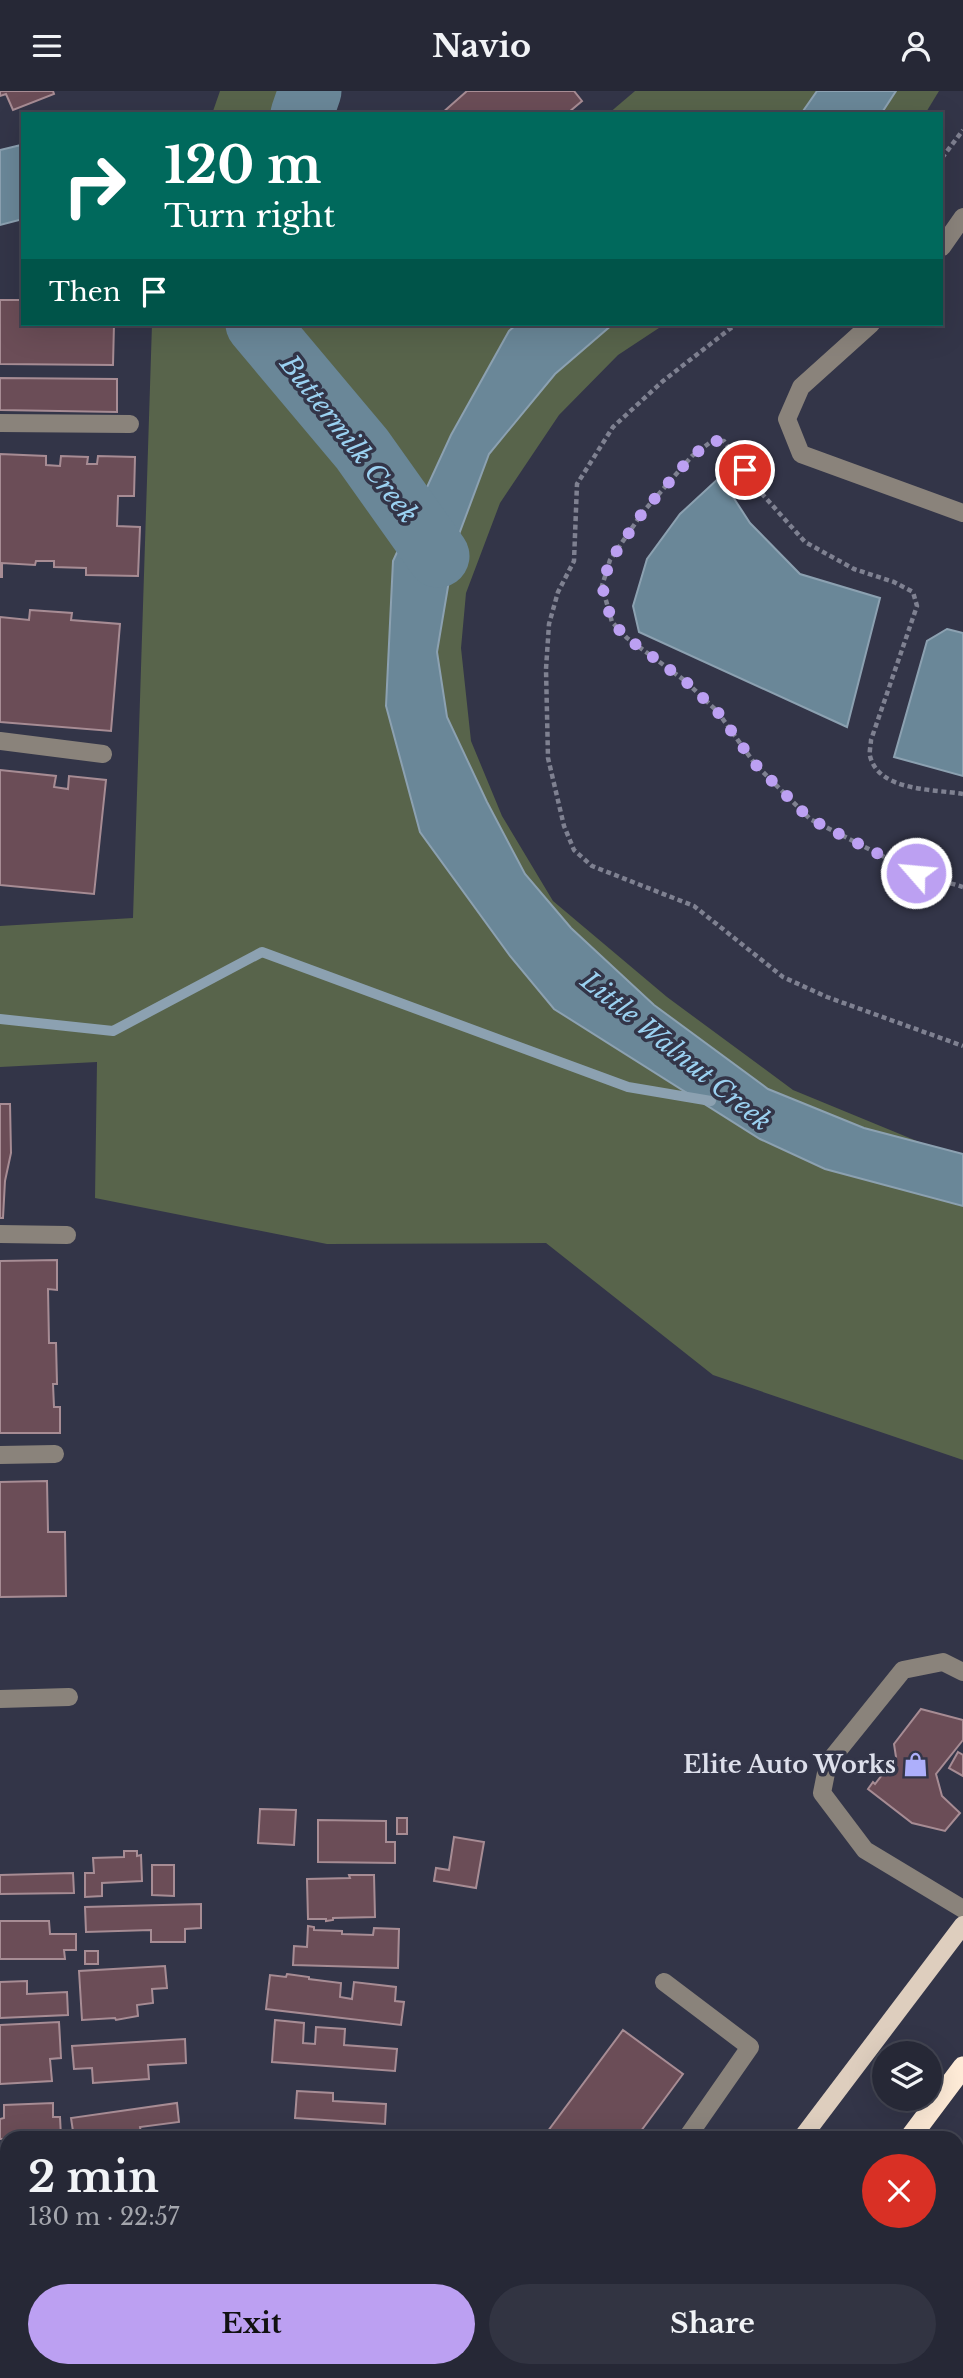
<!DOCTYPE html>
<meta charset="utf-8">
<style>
:root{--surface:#262836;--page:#323442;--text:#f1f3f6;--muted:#a4a6ad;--line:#424451;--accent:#bca0f2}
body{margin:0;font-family:"Libre Baskerville",serif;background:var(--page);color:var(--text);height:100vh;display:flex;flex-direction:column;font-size:26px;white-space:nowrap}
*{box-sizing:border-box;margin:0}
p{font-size:23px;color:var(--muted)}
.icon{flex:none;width:38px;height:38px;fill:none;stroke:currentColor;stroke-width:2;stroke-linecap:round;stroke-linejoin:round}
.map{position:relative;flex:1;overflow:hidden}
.drawer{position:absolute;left:0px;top:2040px;width:964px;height:247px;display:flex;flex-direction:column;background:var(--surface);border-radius:21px 21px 0 0;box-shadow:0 7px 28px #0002,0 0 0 2px var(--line)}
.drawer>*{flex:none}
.banner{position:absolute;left:21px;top:21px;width:922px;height:214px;border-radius:0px;box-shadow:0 7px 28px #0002,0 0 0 2px var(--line);background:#00695c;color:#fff;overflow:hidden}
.fabs{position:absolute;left:872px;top:1950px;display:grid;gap:14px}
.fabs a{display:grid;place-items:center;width:70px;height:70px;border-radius:50%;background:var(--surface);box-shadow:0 7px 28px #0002,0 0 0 2px var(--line);font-size:35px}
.pin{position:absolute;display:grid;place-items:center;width:60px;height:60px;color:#fff;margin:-30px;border:4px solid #fff;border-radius:50%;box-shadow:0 2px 7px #0007}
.me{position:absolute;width:77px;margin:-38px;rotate:297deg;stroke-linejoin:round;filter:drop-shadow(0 0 5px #0008)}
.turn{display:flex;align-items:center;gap:24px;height:147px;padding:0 28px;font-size:32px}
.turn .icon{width:91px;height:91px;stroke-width:2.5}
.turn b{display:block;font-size:49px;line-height:60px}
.then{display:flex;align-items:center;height:66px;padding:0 28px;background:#0003;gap:14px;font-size:26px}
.round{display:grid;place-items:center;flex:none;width:74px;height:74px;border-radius:37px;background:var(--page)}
.summary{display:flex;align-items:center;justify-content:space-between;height:119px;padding:0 28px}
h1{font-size:42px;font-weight:700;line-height:52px}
.action{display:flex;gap:14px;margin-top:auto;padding:14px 28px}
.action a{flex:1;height:80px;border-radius:42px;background:var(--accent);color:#111;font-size:28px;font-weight:700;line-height:80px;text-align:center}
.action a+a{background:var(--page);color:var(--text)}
header{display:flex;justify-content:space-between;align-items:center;height:91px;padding:0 28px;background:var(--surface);font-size:32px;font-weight:700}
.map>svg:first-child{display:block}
</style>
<header><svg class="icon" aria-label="menu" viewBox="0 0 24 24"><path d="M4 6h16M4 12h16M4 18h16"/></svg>Navio<svg class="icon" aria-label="person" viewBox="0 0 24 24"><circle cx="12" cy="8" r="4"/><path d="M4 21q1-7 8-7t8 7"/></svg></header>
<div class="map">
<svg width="963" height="2287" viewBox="0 0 963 2287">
<rect width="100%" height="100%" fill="#333548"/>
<!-- forest -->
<g fill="#58644b">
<path d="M220,0H338L335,23H212Z"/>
<path d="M635,0H939L925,23H608Z"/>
<path d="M152,233H665L618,264L559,324L500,412L466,502L461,557L471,650L502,725L553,810L667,906L793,999L963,1069V1369L713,1284L546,1152L327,1153L95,1107L97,971L0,976V835L133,827Z"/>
</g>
<!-- water -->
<g fill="#6a8798" stroke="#8ca1b1" stroke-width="2">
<path d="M817,0H896L881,23H801Z"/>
<path d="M21,54L23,63V128L0,134V59Z"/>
<path d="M517,233H613L555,283L489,363L455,454L437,561L447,626L487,711L525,783L571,837L654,914L768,998L864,1037L963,1063V1115L825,1078L760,1048L554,918L510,865L420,741L386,615L393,470L451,344L509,240Z"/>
<path d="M720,386L750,432L800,483L880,507L847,636L639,541L633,515L647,468L680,423Z"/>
<path d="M947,538L963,542V685L894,666L927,550Z"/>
</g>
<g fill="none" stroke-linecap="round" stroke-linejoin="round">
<!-- stream -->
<path stroke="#8ca1b1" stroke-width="10" d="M0,928L113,940L262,861L628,996L711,1010"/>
<!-- river -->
<g stroke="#6a8798" stroke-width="63">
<path d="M302,23L310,0"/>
<path d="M257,233L362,358L438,465"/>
</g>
</g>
<!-- building -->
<g fill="#6b4d57" stroke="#a78c94" stroke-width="2">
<path d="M0,0H53L54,3L13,19L6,3L0,5Z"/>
<path d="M467,0H574L582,10L569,21L570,23H441Z"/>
<path d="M0,209H23V233H114L113,274L0,273Z"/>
<path d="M0,287L117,288V321L0,319Z"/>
<path d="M0,363L46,365V374L60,375L61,365L88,366L87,373H97L98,365L135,366L134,405H118L117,435L140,436L138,485L86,484V477L54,476V470H36L35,474L2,472V486H0Z"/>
<path d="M30,519L72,522L71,529L120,533L111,640L0,631V526L29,529Z"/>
<path d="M0,679L56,685L54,696L68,698L69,685L106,689L94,803L0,794Z"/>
<path d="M0,1013H10L11,1062L5,1090L3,1127H0Z"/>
<path d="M57,1169V1199L48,1198L49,1252H56L57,1293H53L54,1316H60V1342H0V1170Z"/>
<path d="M47,1390L48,1441H65L66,1505L0,1506V1391Z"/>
<path d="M921,1618L963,1629V1649L936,1683L942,1705L960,1722L945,1740L912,1732L868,1698L873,1691L875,1693L896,1666L894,1653Z"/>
<path d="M958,1661L963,1664V1685L949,1677Z"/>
<path d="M260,1718L296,1719L294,1754L258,1752Z"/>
<rect x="397" y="1727" width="10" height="16"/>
<path d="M318,1729L386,1730V1751H395V1772L318,1771Z"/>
<path d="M454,1746L484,1751L476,1797L434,1790L436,1777L449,1779Z"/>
<path d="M124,1760H137V1765L141,1764L142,1790L102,1792V1805L85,1806V1782H94L93,1767L124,1766Z"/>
<path d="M152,1774H174V1805L152,1804Z"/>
<path d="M73,1782L74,1802L0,1803V1784Z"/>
<path d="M349,1784H374L375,1826L333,1827V1829L326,1830V1828H308L307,1788L350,1787Z"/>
<path d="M201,1813V1837L185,1838V1851H151V1839L86,1841L85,1816Z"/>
<path d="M0,1830H49L50,1843H76V1859H64L65,1868H0Z"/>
<path d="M308,1835L314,1836V1839L342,1840V1843L373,1844L374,1837L399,1838L398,1877L293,1874L294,1855L307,1856Z"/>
<rect x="85" y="1860" width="13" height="13"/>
<path d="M165,1875L167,1897L152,1898L153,1912L137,1914L138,1925L116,1929L115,1927L82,1929L79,1880Z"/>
<path d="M287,1883L309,1886V1888L341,1892L340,1906L352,1908L354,1891L396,1896L395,1910L404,1911L401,1934L266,1918L270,1884L286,1886Z"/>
<path d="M27,1890V1903L67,1901L68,1924L0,1927V1891Z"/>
<path d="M275,1929L304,1932L303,1952L315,1953L316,1936L345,1938L344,1954L397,1958L395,1980L272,1971Z"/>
<path d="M59,1931L61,1967L50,1968L52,1990L0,1993V1934Z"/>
<path d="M623,1939L683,1983L635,2048H542Z"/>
<path d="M185,1948L186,1972L148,1974L149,1988L93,1992L92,1977L74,1978L72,1955Z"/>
<path d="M297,2000L333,2002V2010L386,2013L385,2033L295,2027Z"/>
<path d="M53,2012V2026H60L61,2046L0,2048V2028L4,2027V2014Z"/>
<path d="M177,2012L179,2031L140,2036L142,2048H97L96,2044L74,2047L71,2027Z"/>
<rect x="0" y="2075" width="7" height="34"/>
<rect x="0" y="2181" width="7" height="24"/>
<path d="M1,2213H7V2267L0,2266Z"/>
<path d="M55,2280H89V2287H56Z"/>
<path d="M99,2280H133L134,2287H99Z"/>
<path d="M244,2280H262L268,2287H238Z"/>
<path d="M288,2280H322L330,2287H296Z"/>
</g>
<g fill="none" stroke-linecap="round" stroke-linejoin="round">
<!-- path -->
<g stroke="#7f8191" stroke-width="4.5" stroke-dasharray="5 3.5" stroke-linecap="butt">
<path d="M942,67L963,39"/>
<path d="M740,233L731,237L663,290L613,336L577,393L574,470L558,501L549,533L546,578L548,667L564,735L574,759L592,775L694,815L783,886L827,906L963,955"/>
<path d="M963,703C935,698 879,701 870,665C869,661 871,653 871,649L917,515L913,501L894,491L854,478L805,451L756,396L724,350H712L692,365L643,421L610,469L602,495L612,531L627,547L684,589L717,620L755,673L810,728L916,782L963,796"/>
</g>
<!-- minor -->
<g stroke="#8a837b" stroke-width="18">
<path d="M942,156L963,126"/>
<path d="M871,233L801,296L787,328L801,363L963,422"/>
<path d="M0,332L130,333"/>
<path d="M0,650L103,663"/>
<path d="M0,1143L67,1144"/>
<path d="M0,1364L55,1363"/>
<path d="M963,1581L943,1571L903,1579L828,1672L822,1702L865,1759L963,1818"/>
<path d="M0,1608L69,1606"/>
<path d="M664,1891L750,1956L686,2048"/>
<path d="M212,2280V2287"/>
</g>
<!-- major -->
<g stroke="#decebe" stroke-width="18">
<path d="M801,2048L963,1834"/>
<path d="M620,2287L625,2280"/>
</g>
<!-- highway -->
<g stroke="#ffecd8" stroke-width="21">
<path d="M909,2048L963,1976"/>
<path d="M957,2187L963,2180"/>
<path d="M728,2287L733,2280"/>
<path d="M882,2287L887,2280"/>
</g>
</g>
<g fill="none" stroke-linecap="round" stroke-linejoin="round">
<!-- route -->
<path stroke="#bca0f2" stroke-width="12" stroke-dasharray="0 21.6" d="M745,379L724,350H712L692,365L643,421L610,470L602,495L612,531L627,547L684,589L717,620L755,673L810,728L916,782"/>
</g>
<!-- icons -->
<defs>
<symbol id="shop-bare" viewBox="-9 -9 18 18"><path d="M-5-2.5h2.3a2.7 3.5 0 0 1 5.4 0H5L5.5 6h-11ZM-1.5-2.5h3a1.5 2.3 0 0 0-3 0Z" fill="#adaffb" stroke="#333548" stroke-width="2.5" paint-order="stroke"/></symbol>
</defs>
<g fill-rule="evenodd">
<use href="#shop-bare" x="898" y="1656" width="35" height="35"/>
</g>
<g text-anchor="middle" stroke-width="7" stroke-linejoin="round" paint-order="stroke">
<!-- poi labels -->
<g font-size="24" font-weight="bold" fill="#dddfeb" stroke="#333548" text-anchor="end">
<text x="896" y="1682">Elite Auto Works</text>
</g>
<!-- water labels -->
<g font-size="26" font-style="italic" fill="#9bd1f1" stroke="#333548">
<text transform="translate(349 348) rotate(52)" y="9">Buttermilk Creek</text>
<text transform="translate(676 960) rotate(39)" y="9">Little Walnut Creek</text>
</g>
</g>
</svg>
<div class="fabs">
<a><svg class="icon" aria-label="layers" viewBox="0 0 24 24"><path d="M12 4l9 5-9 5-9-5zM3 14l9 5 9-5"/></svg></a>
</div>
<div class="pin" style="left:745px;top:379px;background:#d93025"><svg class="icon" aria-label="arrive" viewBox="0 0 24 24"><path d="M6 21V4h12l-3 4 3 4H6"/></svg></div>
<svg class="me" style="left:916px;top:782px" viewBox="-20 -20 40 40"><circle r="17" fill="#bca0f2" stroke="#fff" stroke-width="3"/><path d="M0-11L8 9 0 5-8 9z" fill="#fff"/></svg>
<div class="banner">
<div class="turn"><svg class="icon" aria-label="right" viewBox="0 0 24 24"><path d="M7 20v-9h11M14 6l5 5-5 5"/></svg><div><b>120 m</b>Turn right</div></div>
<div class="then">Then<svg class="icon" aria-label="arrive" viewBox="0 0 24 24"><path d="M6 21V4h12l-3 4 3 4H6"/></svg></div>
</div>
<section class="drawer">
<div class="summary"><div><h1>2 min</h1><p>130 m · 22:57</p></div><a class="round" style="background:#d93025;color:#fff"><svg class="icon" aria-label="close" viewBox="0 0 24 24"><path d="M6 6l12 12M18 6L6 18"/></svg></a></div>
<div class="action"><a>Exit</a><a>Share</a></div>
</section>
</div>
